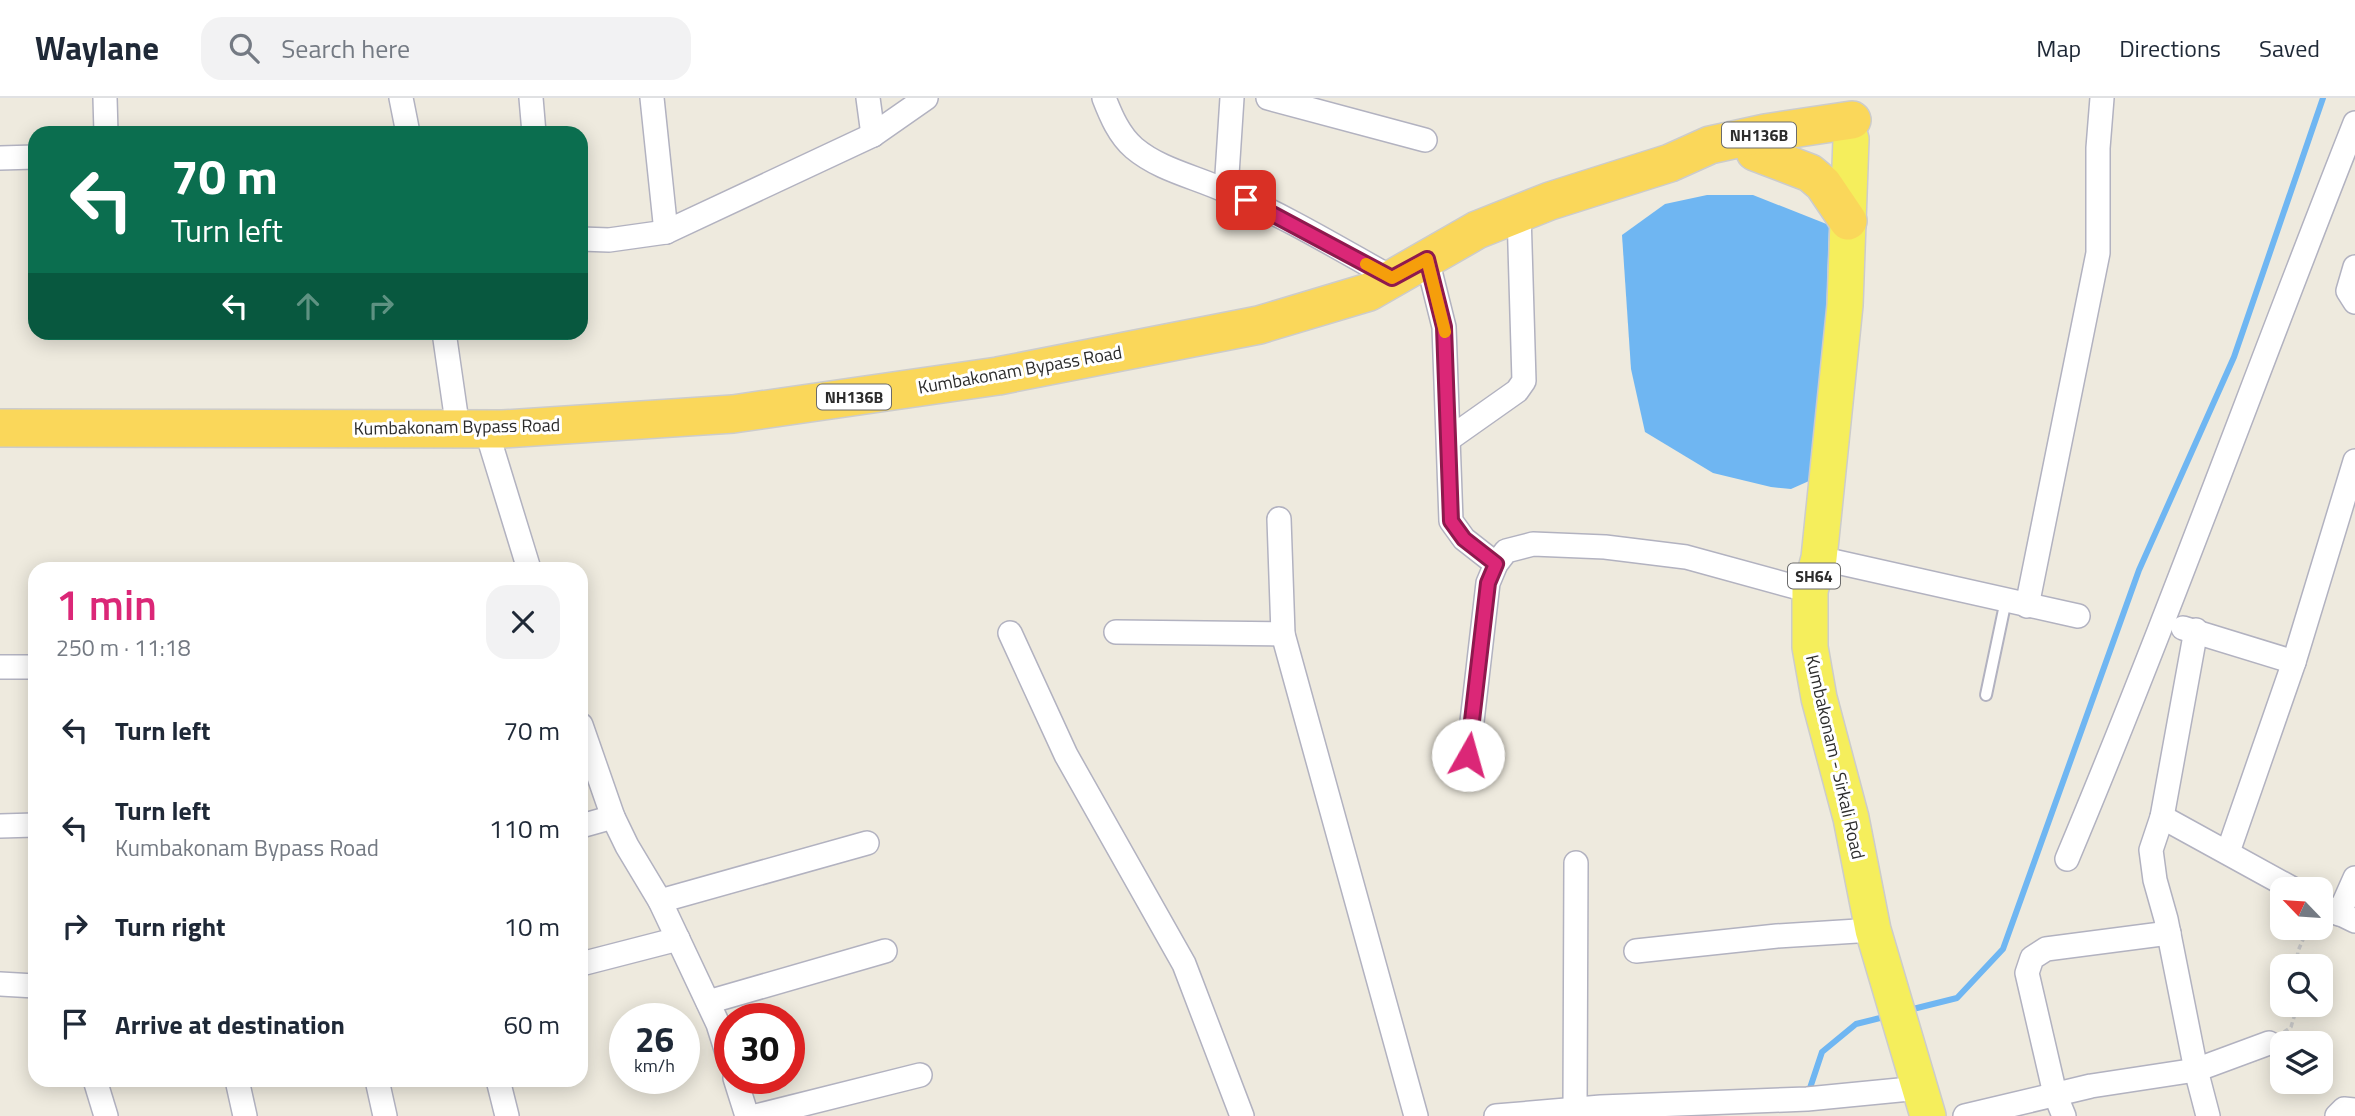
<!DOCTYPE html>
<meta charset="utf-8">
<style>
:root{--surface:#fff;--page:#f2f2f3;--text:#1f2937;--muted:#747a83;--line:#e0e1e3;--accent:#db2777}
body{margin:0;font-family:"Titillium Web",sans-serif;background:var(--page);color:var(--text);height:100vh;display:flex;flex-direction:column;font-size:26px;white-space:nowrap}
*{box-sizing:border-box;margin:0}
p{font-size:23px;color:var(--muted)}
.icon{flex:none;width:38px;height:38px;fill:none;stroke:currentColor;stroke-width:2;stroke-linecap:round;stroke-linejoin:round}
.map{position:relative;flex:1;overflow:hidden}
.drawer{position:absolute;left:28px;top:464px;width:560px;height:525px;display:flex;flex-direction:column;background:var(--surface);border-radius:21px;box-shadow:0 4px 18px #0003}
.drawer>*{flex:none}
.banner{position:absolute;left:28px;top:28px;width:560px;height:214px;border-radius:21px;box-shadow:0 4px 18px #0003;background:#0b6e4f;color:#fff;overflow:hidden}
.needle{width:46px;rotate:295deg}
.buttons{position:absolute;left:2270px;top:779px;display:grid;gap:14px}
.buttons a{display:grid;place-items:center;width:63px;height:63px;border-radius:14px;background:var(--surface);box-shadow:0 4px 18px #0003;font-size:35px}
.speed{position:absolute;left:609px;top:905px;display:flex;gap:14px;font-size:35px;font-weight:700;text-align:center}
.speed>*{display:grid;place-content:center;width:91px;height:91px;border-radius:50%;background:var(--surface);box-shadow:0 4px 18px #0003;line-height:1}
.speed small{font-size:18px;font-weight:400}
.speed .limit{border:10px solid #d22;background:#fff;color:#111}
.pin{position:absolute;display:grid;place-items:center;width:60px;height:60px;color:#fff;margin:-30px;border-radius:14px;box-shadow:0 4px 10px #0006}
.me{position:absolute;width:77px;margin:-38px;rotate:7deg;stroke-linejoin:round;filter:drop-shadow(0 0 5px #0008)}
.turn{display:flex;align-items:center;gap:24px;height:147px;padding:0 28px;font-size:32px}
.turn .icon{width:91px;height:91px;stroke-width:2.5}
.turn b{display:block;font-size:49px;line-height:60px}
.lanes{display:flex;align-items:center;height:66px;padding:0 28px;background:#0003;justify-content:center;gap:35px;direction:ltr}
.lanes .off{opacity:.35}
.round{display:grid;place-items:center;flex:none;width:74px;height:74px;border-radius:21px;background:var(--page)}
.head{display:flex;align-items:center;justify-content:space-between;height:119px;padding:0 28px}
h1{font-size:42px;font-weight:600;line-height:52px;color:var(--accent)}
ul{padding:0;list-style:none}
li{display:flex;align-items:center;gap:21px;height:98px;padding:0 28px}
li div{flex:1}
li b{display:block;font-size:26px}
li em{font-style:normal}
header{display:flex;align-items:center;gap:42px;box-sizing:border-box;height:98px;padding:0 35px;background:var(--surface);border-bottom:2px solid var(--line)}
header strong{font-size:33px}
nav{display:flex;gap:38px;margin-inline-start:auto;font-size:24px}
.search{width:490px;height:63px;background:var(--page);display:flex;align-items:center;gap:18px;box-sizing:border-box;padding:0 24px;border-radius:21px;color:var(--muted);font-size:26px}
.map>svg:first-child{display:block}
</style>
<header>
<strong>Waylane</strong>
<div class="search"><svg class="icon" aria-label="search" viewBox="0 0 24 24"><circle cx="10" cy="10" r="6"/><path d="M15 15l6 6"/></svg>Search here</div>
<nav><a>Map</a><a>Directions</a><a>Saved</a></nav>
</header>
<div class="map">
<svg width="2355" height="1018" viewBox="0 0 2355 1018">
<rect width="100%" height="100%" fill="#eeeade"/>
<!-- water -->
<path fill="#6fb6f2" d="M1707,97H1753L1829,127L1822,343L1809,383L1791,391L1771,389L1713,375L1645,334L1631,271L1622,137L1665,106Z"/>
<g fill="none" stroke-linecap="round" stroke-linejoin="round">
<!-- stream -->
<g stroke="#6fb6f2" stroke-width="6">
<path d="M1909,912L1957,900L2003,851L2139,472L2234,259L2323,0"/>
<path d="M1808,996L1822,954L1856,926L1888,918"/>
</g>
<defs>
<path id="service" d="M1986,597L2006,502"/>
<g id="minor">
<path d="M105,0L106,35"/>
<path d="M401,0L408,35"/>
<path d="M531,0L534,35"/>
<path d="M652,0L666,134"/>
<path d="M868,0L873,37"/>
<path d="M1104,0C1111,18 1119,37 1134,50C1160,72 1196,79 1226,93C1284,117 1338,150 1392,180"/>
<path d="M1268,0L1425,42"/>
<path d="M0,60L35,59"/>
<path d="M1226,92L1232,0"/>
<path d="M581,141L609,142L666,134L873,37L926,0"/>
<path d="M1427,161L1444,229L1451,423L1464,441L1496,466"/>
<path d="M2355,169L2348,193L2355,204"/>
<path d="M444,234L458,331"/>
<path d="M486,331L529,471"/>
<path d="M1449,341L1517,293L1524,283L1519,115"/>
<path d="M1279,421L1283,536L1416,1018"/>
<path d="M1819,460L2078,518"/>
<path d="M2027,508L2098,155V50L2102,0"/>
<path d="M2183,530L2294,564"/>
<path d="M2196,532L2162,719L2151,752L2155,782L2166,821L2196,972L2208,1018"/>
<path d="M1116,534L1283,536"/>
<path d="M1010,535L1066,657L1184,866L1242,1018"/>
<path d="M0,569H35"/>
<path d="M581,627L613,719L627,748L660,803L718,926L730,964"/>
<path d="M1468,658L1488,485L1496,466L1506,453L1533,446L1605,449L1686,459L1810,493"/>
<path d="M2162,719L2293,791"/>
<path d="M0,728L35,727"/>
<path d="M581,728L613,719"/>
<path d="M2228,754L2294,564L2355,363"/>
<path d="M2067,761C2169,518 2258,270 2355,25"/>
<path d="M660,803L867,745"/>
<path d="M2320,806L2355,823"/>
<path d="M2339,816L2355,780"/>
<path d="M1636,853L1777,838L1873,832"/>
<path d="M581,866L678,841"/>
<path d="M0,886L35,888"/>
<path d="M708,904L885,853"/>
<path d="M735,980L747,1018"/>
<path d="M95,982L106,1018"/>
<path d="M237,982L245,1018"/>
<path d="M377,982L385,1018"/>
<path d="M498,982L507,1018"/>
<path d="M1575,1011L1576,765"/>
<path d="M756,1018L920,977"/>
<path d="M1496,1018L1601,1009L1807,1001L1920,990"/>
<path d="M1965,1018L2091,988L2196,972L2269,945"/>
<path d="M2064,1018L2055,996L2027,875L2032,860L2046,851L2169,835"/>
<path d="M2337,1018L2344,1011L2355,1012"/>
</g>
<path id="primary" d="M1851,41L1845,207L1819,460L1810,493V549L1819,600L1851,720L1873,832L1928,1018"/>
<g id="trunk">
<path d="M1755,54L1810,75L1823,86L1848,123"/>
<path d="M0,330L503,331L733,316L998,278L1259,227L1369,194L1477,132L1550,103L1670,65L1710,47L1765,35L1852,22"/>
</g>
</defs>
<!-- service casing -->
<use href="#service" stroke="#b2b2c0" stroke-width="14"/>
<!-- minor casing -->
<use href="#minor" stroke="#b2b2c0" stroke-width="26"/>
<!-- primary casing -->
<use href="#primary" stroke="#ccc" stroke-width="38"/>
<!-- trunk casing -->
<use href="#trunk" stroke="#ccc" stroke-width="40"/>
<!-- path -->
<g stroke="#ccc" stroke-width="3.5" stroke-dasharray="5 3.5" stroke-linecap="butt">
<path d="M2296,868L2298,853L2308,830"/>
<path d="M2284,934L2291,929L2298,906"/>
</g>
<!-- service -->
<use href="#service" stroke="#fff" stroke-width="10"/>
<!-- minor -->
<use href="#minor" stroke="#fff" stroke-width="23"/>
<!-- primary -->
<use href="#primary" stroke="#f5ee5c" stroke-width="35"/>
<!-- trunk -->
<use href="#trunk" stroke="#fad75a" stroke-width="37"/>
</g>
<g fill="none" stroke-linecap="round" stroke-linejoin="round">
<defs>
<path id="route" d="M1246,102L1392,180L1427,161L1444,229L1451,423L1464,441L1496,466L1488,485L1468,657"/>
</defs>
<!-- route casing -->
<use href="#route" stroke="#8e194d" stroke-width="18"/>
<!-- route -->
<use href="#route" stroke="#db2777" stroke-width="12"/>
<!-- slow -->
<path stroke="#f59e0b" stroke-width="12" d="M1366,166L1392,180L1427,161L1445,234"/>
</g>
<g text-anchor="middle" stroke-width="6" stroke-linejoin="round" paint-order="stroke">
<!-- shield labels -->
<g fill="#fff" stroke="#6b6b6b" stroke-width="2">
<rect x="1722" y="24.5" width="74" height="25" rx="5"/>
<rect x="817" y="286.5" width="74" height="25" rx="5"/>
<rect x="1788" y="465.5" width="52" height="25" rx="5"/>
</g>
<g font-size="16" font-weight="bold" fill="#2c2c2c">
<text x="1759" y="43">NH136B</text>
<text x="854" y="305">NH136B</text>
<text x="1814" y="484">SH64</text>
</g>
<!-- street labels -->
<g font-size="18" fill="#2c2c2c" stroke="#fff">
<text transform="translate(1020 272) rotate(-10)" y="6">Kumbakonam Bypass Road</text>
<text transform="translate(457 329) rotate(-1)" y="6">Kumbakonam Bypass Road</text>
<text transform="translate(1835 659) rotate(77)" y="6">Kumbakonam - Sirkali Road</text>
</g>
</g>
</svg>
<div class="buttons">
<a><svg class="needle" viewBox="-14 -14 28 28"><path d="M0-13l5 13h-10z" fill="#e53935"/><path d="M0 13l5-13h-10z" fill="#747a83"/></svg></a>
<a><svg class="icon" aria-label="search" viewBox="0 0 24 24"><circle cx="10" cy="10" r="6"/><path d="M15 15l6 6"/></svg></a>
<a><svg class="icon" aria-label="layers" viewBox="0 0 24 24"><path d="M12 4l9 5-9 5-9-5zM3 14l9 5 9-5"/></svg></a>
</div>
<div class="speed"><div>26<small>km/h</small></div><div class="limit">30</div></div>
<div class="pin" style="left:1246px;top:102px;background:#d93025"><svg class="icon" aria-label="arrive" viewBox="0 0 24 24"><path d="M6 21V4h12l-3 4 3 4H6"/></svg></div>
<svg class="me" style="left:1468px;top:657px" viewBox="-20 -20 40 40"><circle r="19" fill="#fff"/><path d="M0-13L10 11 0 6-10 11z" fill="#db2777"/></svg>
<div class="banner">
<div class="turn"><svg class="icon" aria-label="left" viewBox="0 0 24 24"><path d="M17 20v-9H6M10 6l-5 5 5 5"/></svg><div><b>70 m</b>Turn left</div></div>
<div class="lanes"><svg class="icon" aria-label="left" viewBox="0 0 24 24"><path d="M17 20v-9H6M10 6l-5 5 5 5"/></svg><svg class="icon off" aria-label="ahead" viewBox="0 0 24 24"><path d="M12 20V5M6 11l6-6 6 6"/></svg><svg class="icon off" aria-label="right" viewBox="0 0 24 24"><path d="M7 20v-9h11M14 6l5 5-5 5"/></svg></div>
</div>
<section class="drawer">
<div class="head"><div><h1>1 min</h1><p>250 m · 11:18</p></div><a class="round"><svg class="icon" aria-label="close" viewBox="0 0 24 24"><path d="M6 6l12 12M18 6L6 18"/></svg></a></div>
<ul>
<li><svg class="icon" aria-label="left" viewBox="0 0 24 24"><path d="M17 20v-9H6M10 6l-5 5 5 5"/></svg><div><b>Turn left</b></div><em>70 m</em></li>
<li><svg class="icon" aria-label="left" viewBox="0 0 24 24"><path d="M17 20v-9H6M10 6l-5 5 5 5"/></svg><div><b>Turn left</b><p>Kumbakonam Bypass Road</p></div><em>110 m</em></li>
<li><svg class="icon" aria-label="right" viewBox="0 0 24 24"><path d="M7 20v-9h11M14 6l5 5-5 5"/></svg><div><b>Turn right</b></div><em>10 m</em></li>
<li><svg class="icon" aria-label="arrive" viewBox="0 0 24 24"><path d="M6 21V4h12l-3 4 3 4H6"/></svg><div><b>Arrive at destination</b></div><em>60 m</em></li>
</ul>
</section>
</div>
